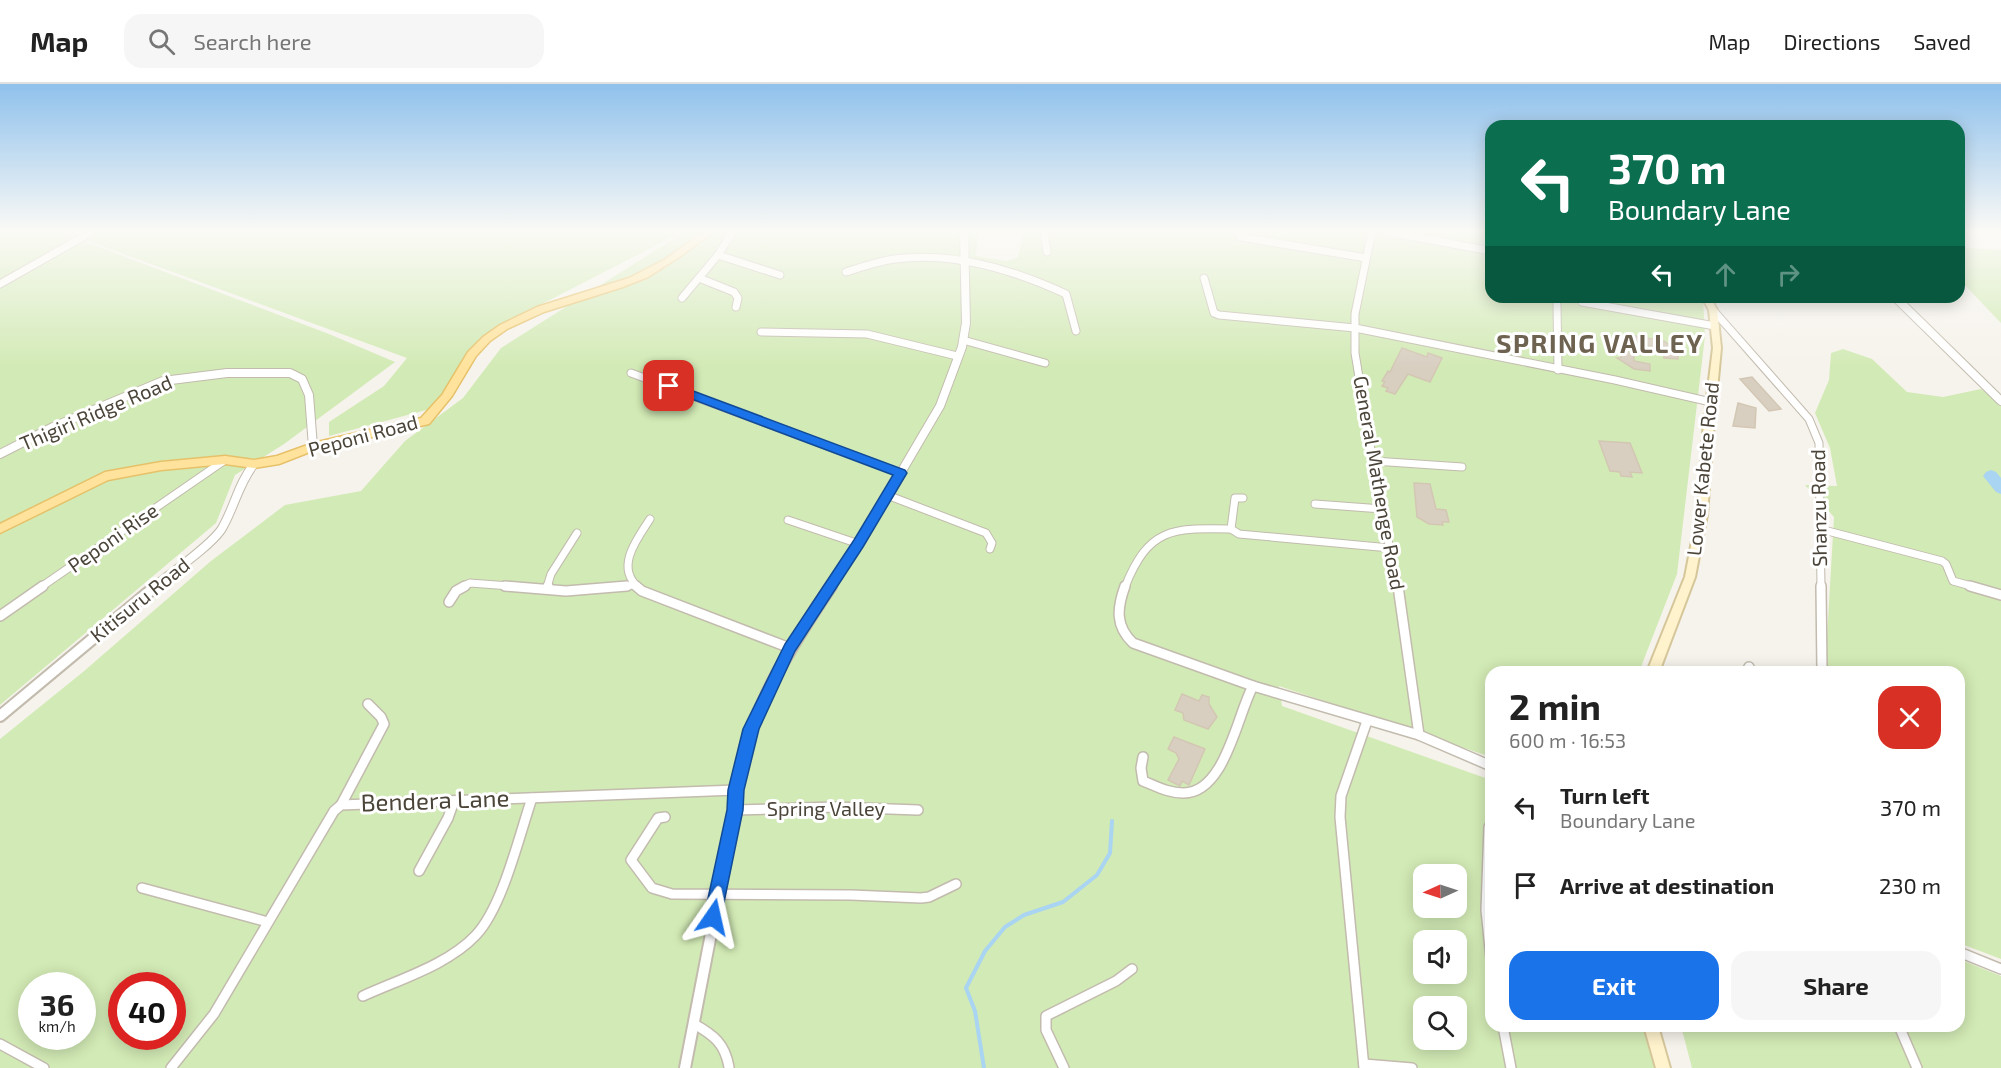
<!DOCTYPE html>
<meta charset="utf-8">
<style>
:root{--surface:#fff;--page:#f6f6f6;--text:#222;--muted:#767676;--line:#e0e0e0;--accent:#1a73e8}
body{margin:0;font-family:"Exo 2",sans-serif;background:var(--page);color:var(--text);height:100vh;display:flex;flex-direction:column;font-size:22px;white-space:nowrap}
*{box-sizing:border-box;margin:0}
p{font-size:20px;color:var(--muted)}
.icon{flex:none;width:33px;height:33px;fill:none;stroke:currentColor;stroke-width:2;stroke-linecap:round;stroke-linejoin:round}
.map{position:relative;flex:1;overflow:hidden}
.drawer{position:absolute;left:1485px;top:582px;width:480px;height:366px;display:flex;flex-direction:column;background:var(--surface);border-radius:18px;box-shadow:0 3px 15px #0003}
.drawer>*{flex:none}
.hud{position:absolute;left:1485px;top:36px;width:480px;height:183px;border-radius:18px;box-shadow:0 3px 15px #0003;background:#0b6e4f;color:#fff;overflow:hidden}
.needle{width:39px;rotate:267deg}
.controls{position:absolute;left:1413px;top:780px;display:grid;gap:12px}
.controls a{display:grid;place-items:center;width:54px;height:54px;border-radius:12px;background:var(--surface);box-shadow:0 3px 15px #0003;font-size:30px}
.speed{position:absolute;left:18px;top:888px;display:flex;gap:12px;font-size:30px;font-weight:700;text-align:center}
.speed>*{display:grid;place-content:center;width:78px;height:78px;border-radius:50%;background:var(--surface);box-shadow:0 3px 15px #0003;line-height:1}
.speed small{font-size:15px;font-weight:400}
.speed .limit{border:9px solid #d22;background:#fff;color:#111}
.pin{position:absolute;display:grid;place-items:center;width:51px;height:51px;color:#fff;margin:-26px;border-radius:12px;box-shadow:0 3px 9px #0006}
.me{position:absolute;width:66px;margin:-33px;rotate:11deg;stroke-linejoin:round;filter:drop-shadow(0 0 4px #0008)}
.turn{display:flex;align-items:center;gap:21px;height:126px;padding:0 24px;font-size:27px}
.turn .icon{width:78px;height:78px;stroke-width:2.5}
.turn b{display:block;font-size:42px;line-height:51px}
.lanes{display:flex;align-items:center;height:57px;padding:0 24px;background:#0003;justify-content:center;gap:30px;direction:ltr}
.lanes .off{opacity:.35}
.round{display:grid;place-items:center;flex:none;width:63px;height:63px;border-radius:18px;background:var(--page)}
.summary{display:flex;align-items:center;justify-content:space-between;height:102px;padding:0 24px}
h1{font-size:36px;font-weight:700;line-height:45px}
.cta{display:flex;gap:12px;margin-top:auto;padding:12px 24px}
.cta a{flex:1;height:69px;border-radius:18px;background:var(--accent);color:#fff;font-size:24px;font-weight:700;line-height:69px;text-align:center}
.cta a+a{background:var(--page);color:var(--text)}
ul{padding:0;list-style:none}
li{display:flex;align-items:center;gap:18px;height:78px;padding:0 24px}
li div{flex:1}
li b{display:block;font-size:22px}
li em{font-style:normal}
header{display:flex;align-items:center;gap:36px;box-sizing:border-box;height:84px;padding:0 30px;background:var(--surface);border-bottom:2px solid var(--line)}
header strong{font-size:28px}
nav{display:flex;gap:33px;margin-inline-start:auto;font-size:21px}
.search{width:420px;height:54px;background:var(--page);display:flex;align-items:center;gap:15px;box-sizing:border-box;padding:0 21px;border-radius:18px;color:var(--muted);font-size:22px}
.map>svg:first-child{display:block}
</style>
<header>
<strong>Map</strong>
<div class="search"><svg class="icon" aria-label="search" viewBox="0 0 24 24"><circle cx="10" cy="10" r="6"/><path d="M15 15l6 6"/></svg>Search here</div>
<nav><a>Map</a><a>Directions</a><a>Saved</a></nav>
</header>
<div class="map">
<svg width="2001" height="984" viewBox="0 0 2001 984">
<rect width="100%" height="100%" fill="#f6f3ec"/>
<!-- green -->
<g fill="#d2eab5" fill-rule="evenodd">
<path d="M0,147H57L329,250L395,278L284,360L235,391L216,439L0,621Z"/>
<path d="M65,147H684L499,242L463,274L445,311L430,325L329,352V338L384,302L407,274L80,154Z"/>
<path d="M686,147H979L976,172L1007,177L1018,173L1024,147H1491V213H1703L1705,252L1677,490L1639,588H1491V673L1279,602L1282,622L1491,696V942H1652L1664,984H0V655L83,588L211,477L285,421L361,407L405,357L463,314L501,264ZM1424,790H1456V824H1424ZM1424,856H1456V890H1424ZM32,902H82V952H32ZM122,902H172V952H122ZM1424,922H1456V956H1424Z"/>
<path d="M1959,163L2001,166V239L1959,195Z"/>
<path d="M1843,265L1872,275L1907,308L1943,313L1981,305L2001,320V875L1959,859V588H1825L1834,433L1805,401L1837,402L1830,364L1815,329L1829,296L1831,269Z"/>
<path d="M1959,875L2001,892V984H1692L1681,942H1959Z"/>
</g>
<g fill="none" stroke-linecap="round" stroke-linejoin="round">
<!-- stream -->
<path stroke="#a9d4f2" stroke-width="4" d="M984,984L975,927L966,904L985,867L1005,843L1024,831L1063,818L1097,791L1110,769L1112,737"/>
<!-- river -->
<path fill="#a9d4f2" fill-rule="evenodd" d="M1991,386L1996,388L2001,394V410L1996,408L1983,392L1986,388Z"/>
</g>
<!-- building -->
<g fill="#d8cfc1" stroke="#d3c7b4" stroke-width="1.5">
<path d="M1629,251L1664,257L1678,268V275L1664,274V265L1633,259L1634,277L1650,280V287L1634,285L1617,274H1621L1620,255L1623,252L1629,253Z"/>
<path d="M1402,264L1427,273L1428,269L1442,274L1430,298L1408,290L1395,310L1386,307L1388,304L1382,302L1385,298L1382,297L1388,287L1390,288Z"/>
<path d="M1752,293L1781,325L1769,327L1740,295Z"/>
<path d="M1738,319L1756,324L1755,344L1733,342Z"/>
<path d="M1599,357L1630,359L1642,389L1630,388L1632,393L1621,392L1620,388L1610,387Z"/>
<path d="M1414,399L1430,400L1436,425L1446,426L1449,438H1442L1443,441L1429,440L1417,433Z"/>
<path d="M1182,610L1199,617L1202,611L1209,613V620L1217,633L1208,645L1184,636L1183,629L1175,626Z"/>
<path d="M1174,653L1205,665L1189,701L1182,697L1180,702L1168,696L1179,675L1176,669L1168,665Z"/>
</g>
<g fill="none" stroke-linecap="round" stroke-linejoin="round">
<defs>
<g id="minor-far1">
<path d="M1044,147L1047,168"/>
<path d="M1236,147L1241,153L1366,174"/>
<path d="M1372,147L1355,230V269L1379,414L1398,503"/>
<path d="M1382,147L1491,167"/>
<path d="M718,171L780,191"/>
<path d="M846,188C862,183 879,177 895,175C953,167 1014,186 1066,210L1076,247"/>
<path d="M699,194L734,208L738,214L736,223"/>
<path d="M1204,194L1214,229L1219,231L1355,244L1615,296L1711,318"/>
<path d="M0,200L88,150L79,147"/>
<path d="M682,214L718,171L733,147"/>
<path d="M1582,218L1715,242"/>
<path d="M1557,221L1558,286"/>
<path d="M1713,226L1809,335L1819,359L1821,503"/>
<path d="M761,248L867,250L957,272"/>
<path d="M963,256L1045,279"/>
<path d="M631,289L900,389"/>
<path d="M1374,377L1462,383"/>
<path d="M887,411L986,449L992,459L990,465"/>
<path d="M1243,414H1235L1231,445L1239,450L1390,464"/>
<path d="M1315,420L1382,425"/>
<path d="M788,436L859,460"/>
<path d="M1820,445L1942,477L1946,480L1953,497L1975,503"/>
<path d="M41,503L225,376"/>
<path d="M462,503L470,499L523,503"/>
<path d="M547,503L551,490L577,449"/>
<path d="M616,503L633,501"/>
<path d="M638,503C615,483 637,455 650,435"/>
<path d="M1125,503C1149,443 1172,444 1231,445"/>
</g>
<g id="minor">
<path d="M505,502L566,507L627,502"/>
<path d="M636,502L642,507L790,564"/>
<path d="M1125,502C1117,524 1115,542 1133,559L1253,602L1419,651L1491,682"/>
<path d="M1398,502L1419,651"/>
<path d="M1821,502L1822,588"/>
<path d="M1970,502L2001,511"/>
<path d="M547,505L548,502"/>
<path d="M449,518L456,507L465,502"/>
<path d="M0,532L43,502"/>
<path d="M1747,588L1749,583"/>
<path d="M1143,673L1141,684L1143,697C1156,702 1168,709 1183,709C1225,710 1237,631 1253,602"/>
<path d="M341,721L384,640L381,633L368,620"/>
<path d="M735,726L835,723L918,726"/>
<path d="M665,733L658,734L631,776L652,804L672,810L851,811L921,814L929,813L956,800"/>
<path d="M1489,743L1486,826L1491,875"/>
<path d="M419,787L448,734L454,717"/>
<path d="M142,804L268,838"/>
<path d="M1959,868L2001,885"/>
<path d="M363,912C400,895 448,881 476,851C503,822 519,752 532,714"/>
<path d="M694,940C714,951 725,960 729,983"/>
<path d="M1503,942L1511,984"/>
<path d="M1899,942L1917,984"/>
<path d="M0,960L44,984"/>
<path d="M1364,980L1412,984"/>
<path d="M171,984L214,930L334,727L341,721L736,706"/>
<path d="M1064,984L1046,946V932L1116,897L1132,885"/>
<path d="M1364,984L1340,733L1341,712L1367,637"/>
</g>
<g id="tertiary-far1">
<path d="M1895,213L2001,317"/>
<path d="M0,370L53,343L163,297L227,289H290L302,295L309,311L313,363"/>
<path d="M154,503C172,488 208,464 221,446C234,425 238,400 254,380"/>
<path d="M830,503L859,460L940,322L962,263L966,239L964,147"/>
</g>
<g id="tertiary">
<path d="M0,632L156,502"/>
<path d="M685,984L735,726C739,643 786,569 831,502"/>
</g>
<g id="secondary">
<path d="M1702,213H1710L1717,226L1721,264L1714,337L1707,431L1695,493L1659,588H1647L1685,493L1697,431L1704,337L1713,264L1709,226Z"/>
<path d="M1644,942H1658L1670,984H1656Z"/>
</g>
<path id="primary" d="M705,147H714L681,172L648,193L623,203L544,228L507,245L490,257L476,272L452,312L429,340L315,366L279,380L254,384L225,380L161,386L108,396L0,449V440L105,388L161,378L225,372L254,376L277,372L313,359L421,334L442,311L468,268L483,253L500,241L537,223L629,194L664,176Z"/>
</defs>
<!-- minor-far1 casing -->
<use href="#minor-far1" stroke="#c2bbae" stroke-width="9"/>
<!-- minor casing -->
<use href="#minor" stroke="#c2bbae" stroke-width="12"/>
<!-- tertiary-far1 casing -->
<use href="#tertiary-far1" stroke="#c2bbae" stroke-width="10"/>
<!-- tertiary casing -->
<use href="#tertiary" stroke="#c2bbae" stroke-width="14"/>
<!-- secondary casing -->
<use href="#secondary" stroke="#d6c79b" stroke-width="4"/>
<!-- primary casing -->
<use href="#primary" stroke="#e6c16a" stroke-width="3"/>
<!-- minor-far1 -->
<use href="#minor-far1" stroke="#fff" stroke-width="7"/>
<!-- minor -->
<use href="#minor" stroke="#fff" stroke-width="9"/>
<!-- tertiary-far1 -->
<use href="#tertiary-far1" stroke="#fff" stroke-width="8"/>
<!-- tertiary -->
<use href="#tertiary" stroke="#fff" stroke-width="10"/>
<!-- secondary -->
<use href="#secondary" fill="#fff3cd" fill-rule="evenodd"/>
<!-- primary -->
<use href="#primary" fill="#ffe39c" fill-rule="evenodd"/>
</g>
<!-- sky -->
<linearGradient id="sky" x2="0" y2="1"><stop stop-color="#8fc1ec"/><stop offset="0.52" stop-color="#fbfaf6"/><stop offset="1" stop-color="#fbfaf6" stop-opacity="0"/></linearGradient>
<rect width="2001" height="284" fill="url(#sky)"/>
<!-- route -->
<path fill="#1a73e8" stroke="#114b97" stroke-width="1.5" d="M669,298L905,386L907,389L863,463L795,567L759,645L744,706L743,726L721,833L719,839L713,841L707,839L704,833L727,726L728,706L743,645L785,560L854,456L893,391L665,305L663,302Z"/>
<g text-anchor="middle" stroke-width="6" stroke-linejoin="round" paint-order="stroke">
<!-- street labels -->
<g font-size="20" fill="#4b4439" stroke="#fff">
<text transform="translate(96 329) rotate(-23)" y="7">Thigiri Ridge Road</text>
<text transform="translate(363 352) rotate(-15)" y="7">Peponi Road</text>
<text transform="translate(1703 385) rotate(-84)" y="7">Lower Kabete Road</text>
<text transform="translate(1379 399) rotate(80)" y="7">General Mathenge Road</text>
<text transform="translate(1819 424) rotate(-91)" y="7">Shanzu Road</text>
<text transform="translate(113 454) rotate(-35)" y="7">Peponi Rise</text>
<text transform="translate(140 516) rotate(-39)" y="7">Kitisuru Road</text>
<text x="826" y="732">Spring Valley</text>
</g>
<!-- near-street labels -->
<g font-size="24" fill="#4b4439" stroke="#fff">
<text transform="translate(435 717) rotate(-2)" y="8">Bendera Lane</text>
</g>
<!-- district labels -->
<g font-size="26" font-weight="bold" letter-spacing="1.5" fill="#6e6250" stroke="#fff">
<text x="1600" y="269">SPRING VALLEY</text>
</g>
</g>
</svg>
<div class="controls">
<a><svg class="needle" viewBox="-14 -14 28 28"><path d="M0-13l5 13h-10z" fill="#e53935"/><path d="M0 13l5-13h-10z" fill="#767676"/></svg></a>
<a><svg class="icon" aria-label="sound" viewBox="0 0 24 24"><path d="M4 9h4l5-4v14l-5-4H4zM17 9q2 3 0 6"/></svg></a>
<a><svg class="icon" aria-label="search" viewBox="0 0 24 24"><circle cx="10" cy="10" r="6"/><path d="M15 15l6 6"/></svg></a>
</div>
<div class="speed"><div>36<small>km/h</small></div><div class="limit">40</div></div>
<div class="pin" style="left:669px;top:302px;background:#d93025"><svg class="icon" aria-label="arrive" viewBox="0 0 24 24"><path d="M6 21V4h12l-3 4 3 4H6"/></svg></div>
<svg class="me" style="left:713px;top:833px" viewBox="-20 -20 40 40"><path d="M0-17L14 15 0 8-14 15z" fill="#1a73e8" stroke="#fff" stroke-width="4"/></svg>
<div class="hud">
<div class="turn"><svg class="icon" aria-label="left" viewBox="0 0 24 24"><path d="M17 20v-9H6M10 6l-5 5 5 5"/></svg><div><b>370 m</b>Boundary Lane</div></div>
<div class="lanes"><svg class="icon" aria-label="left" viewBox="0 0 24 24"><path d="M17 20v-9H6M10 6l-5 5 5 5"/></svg><svg class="icon off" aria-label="ahead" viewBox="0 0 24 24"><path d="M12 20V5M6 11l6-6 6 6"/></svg><svg class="icon off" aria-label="right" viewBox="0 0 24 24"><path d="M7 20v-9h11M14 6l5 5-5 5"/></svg></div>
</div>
<section class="drawer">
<div class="summary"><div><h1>2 min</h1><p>600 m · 16:53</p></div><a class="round" style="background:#d93025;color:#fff"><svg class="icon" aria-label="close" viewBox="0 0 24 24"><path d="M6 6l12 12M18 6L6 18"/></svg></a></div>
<ul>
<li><svg class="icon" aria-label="left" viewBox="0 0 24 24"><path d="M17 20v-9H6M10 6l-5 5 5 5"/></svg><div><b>Turn left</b><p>Boundary Lane</p></div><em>370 m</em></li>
<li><svg class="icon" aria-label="arrive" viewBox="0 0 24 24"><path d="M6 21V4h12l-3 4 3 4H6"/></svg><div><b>Arrive at destination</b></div><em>230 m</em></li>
</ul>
<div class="cta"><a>Exit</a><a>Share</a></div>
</section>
</div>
